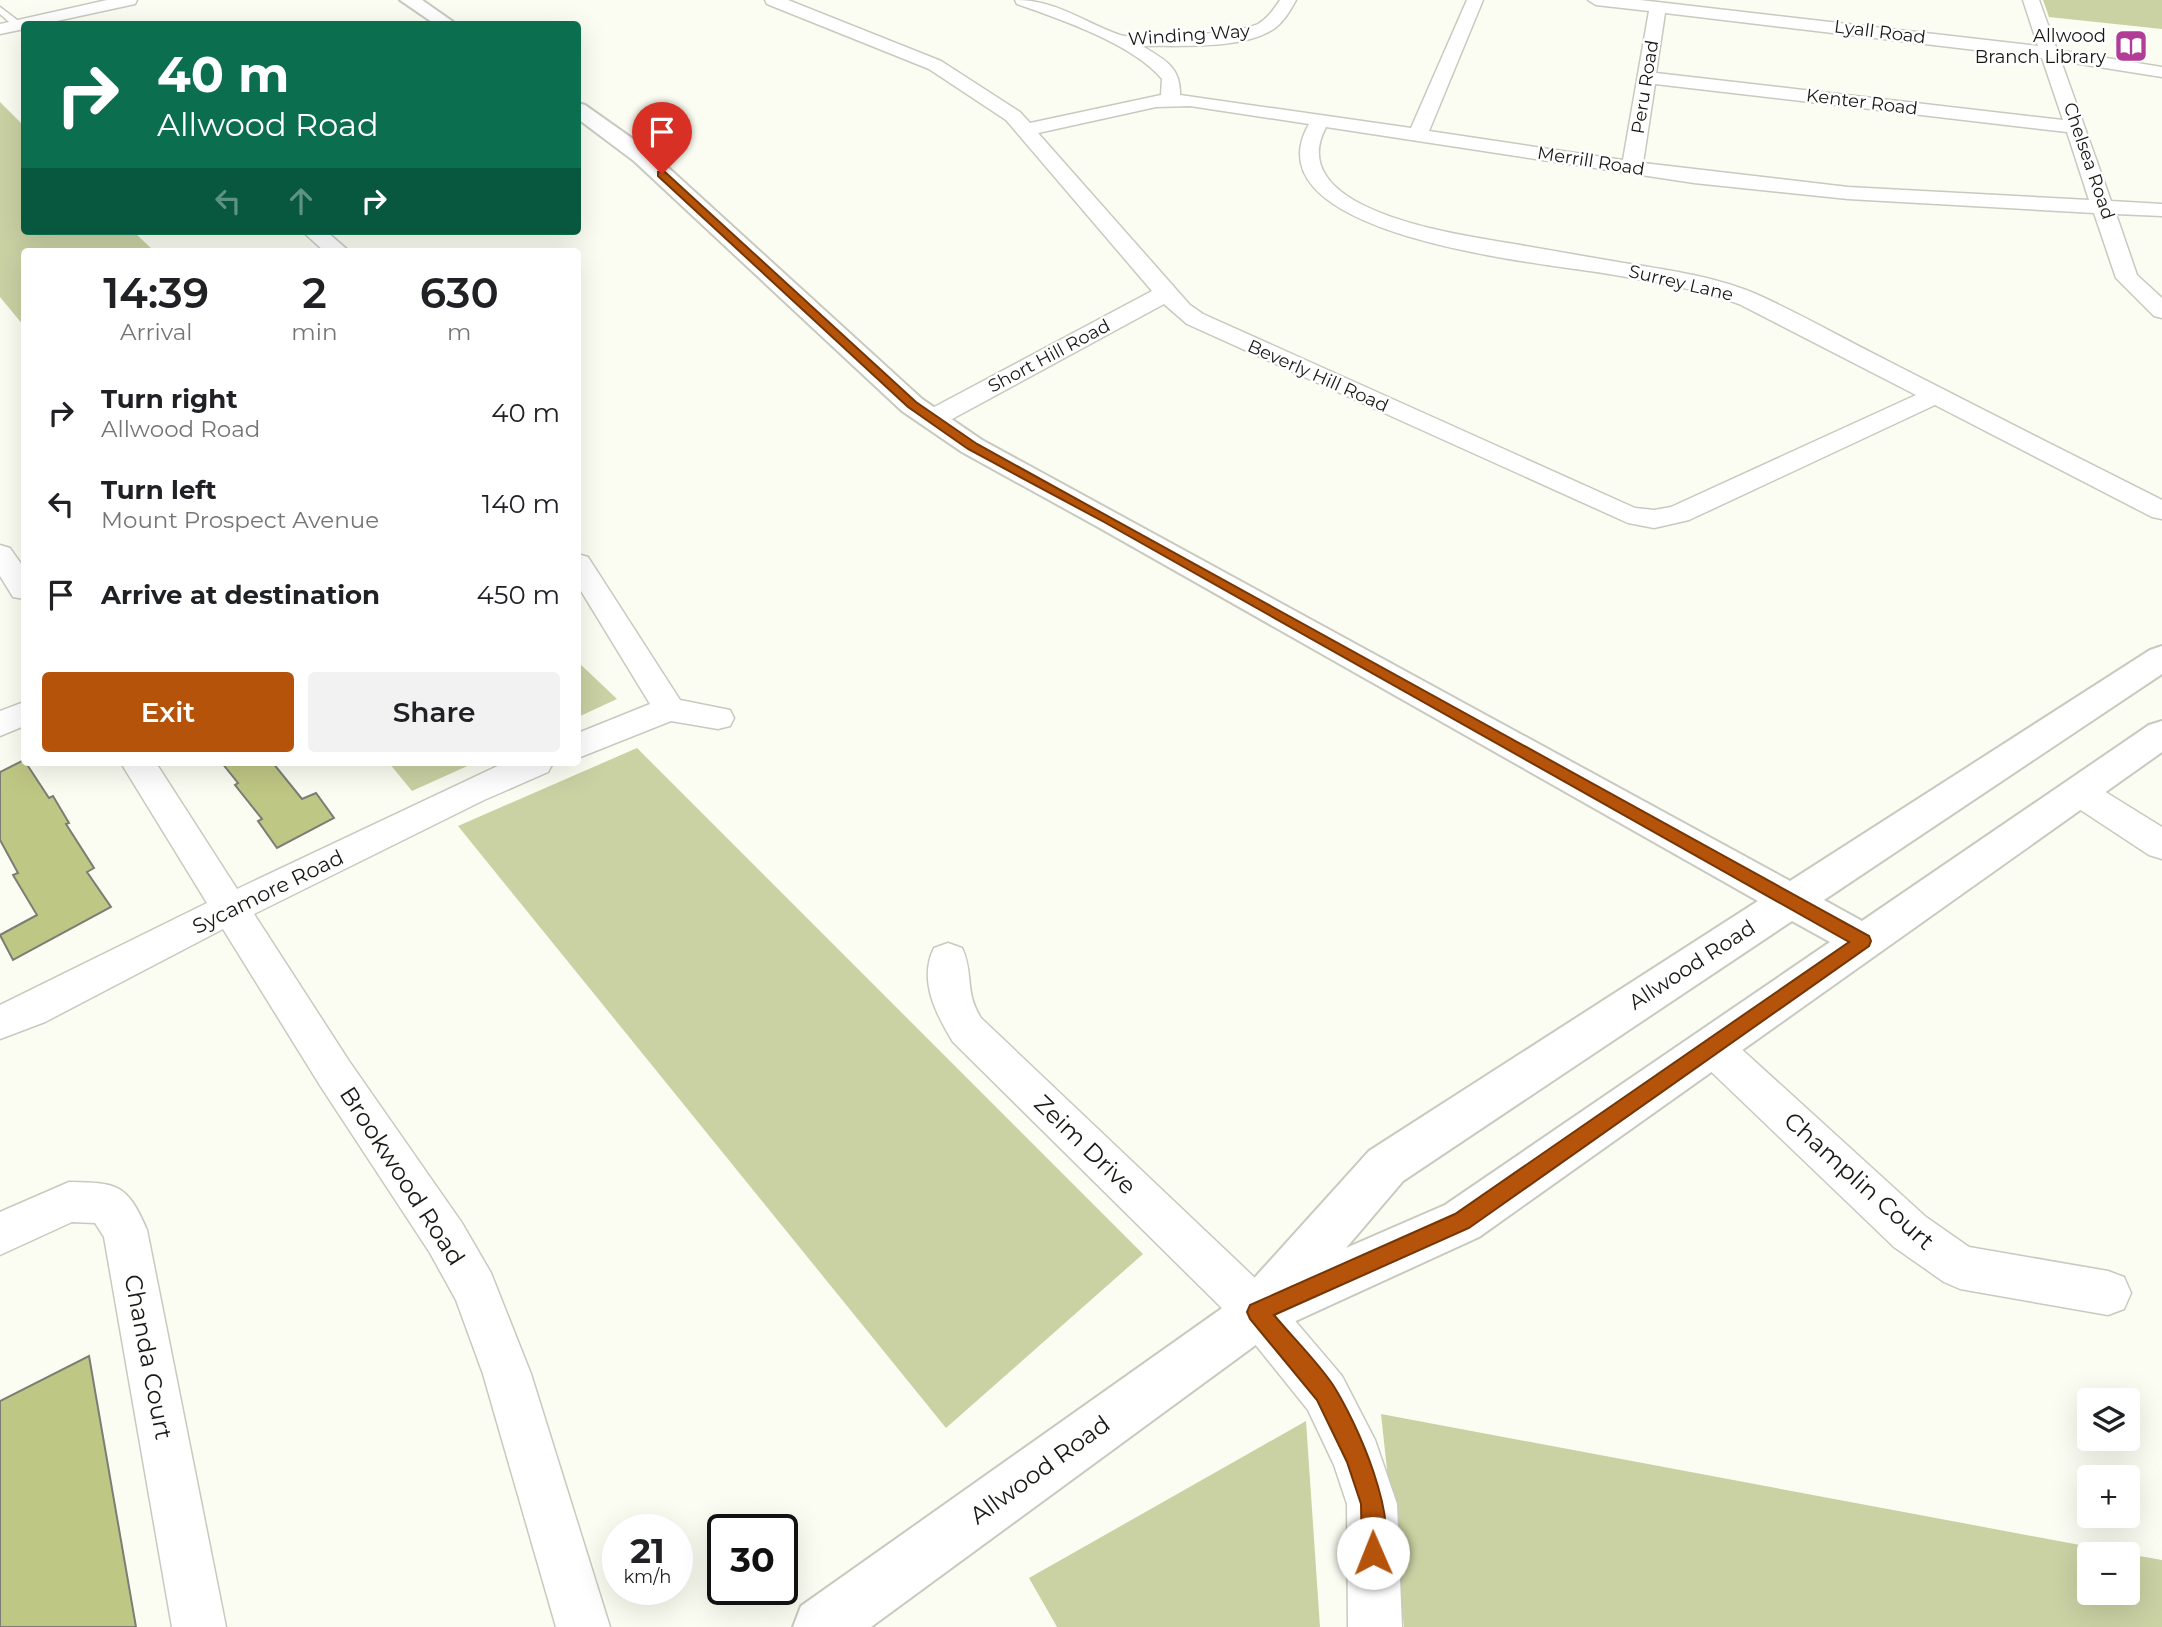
<!DOCTYPE html>
<meta charset="utf-8">
<style>
:root{--surface:#fff;--page:#f2f2f2;--text:#202124;--muted:#757577;--accent:#b45309}
body{margin:0;font-family:Montserrat,sans-serif;background:var(--page);color:var(--text);height:100vh;display:flex;flex-direction:column;font-size:26px;white-space:nowrap}
*{box-sizing:border-box;margin:0}
p{font-size:23px;color:var(--muted)}
.icon{flex:none;width:38px;height:38px;fill:none;stroke:currentColor;stroke-width:2;stroke-linecap:round;stroke-linejoin:round}
.map{position:relative;flex:1;overflow:hidden}
.sheet{position:absolute;left:21px;top:248px;width:560px;height:518px;display:flex;flex-direction:column;background:var(--surface);border-radius:7px;box-shadow:0 7px 28px #0002}
.sheet>*{flex:none}
.hud{position:absolute;left:21px;top:21px;width:560px;height:214px;border-radius:7px;box-shadow:0 7px 28px #0002;background:#0b6e4f;color:#fff;overflow:hidden}
.buttons{position:absolute;left:2077px;top:1388px;display:grid;gap:14px}
.buttons a{display:grid;place-items:center;width:63px;height:63px;border-radius:7px;background:var(--surface);box-shadow:0 7px 28px #0002;font-size:35px}
.speed{position:absolute;left:602px;top:1514px;display:flex;gap:14px;font-size:35px;font-weight:700;text-align:center}
.speed>*{display:grid;place-content:center;width:91px;height:91px;border-radius:50%;background:var(--surface);box-shadow:0 7px 28px #0002;line-height:1}
.speed small{font-size:18px;font-weight:400}
.speed .limit{border:4px solid #111;border-radius:10px;background:#fff;color:#111}
.pin{position:absolute;display:grid;place-items:center;width:60px;height:60px;color:#fff;margin:-72px -30px;border-radius:50% 50% 50% 0;rotate:-45deg;box-shadow:0 0 7px #0007}
.pin .icon{rotate:45deg}
.me{position:absolute;width:77px;margin:-38px;rotate:359deg;stroke-linejoin:round;filter:drop-shadow(0 0 5px #0008)}
.turn{display:flex;align-items:center;gap:24px;height:147px;padding:0 21px;font-size:32px}
.turn .icon{width:91px;height:91px;stroke-width:2.5}
.turn b{display:block;font-size:49px;line-height:60px}
.lanes{display:flex;align-items:center;height:66px;padding:0 21px;background:#0003;justify-content:center;gap:35px;direction:ltr}
.lanes .off{opacity:.35}
.eta{display:flex;justify-content:space-evenly;align-items:center;height:119px;text-align:center}
.eta b{font-size:42px;font-weight:600;line-height:49px}
.action{display:flex;gap:14px;margin-top:auto;padding:14px 21px}
.action a{flex:1;height:80px;border-radius:7px;background:var(--accent);color:#fff;font-size:28px;font-weight:600;line-height:80px;text-align:center}
.action a+a{background:var(--page);color:var(--text)}
ul{padding:0;list-style:none}
li{display:flex;align-items:center;gap:21px;height:91px;padding:0 21px}
li div{flex:1}
li b{display:block;font-size:26px}
li em{font-style:normal}
.map>svg:first-child{display:block}
</style>
<div class="map">
<svg width="2162" height="1627" viewBox="0 0 2162 1627">
<rect width="100%" height="100%" fill="#fbfdf2"/>
<!-- green -->
<g fill="#cad1a3">
<path d="M2043,0H2162V29L2049,17Z"/>
<path d="M0,102L24,126V231H133L155,252H24V326L0,297Z"/>
<path d="M578,662L617,699L578,717Z"/>
<path d="M637,748L1143,1254L946,1428L458,826Z"/>
<path d="M389,763H474L412,791Z"/>
<path d="M1381,1414L2128,1554H2090V1592H2128V1554L2162,1560V1627H1404Z"/>
<path d="M1306,1421L1320,1627H1057L1029,1578Z"/>
</g>
<!-- building -->
<g fill="#bfc784" stroke="#7c7d74" stroke-width="2">
<path d="M24,760L49,798L53,796L69,823L66,824L94,868L87,872L111,907L13,960L0,935L37,915L13,875L18,873L0,840V772Z"/>
<path d="M222,763H273L302,799L316,793L334,818L277,848L258,821L262,819L235,785L238,783Z"/>
<path d="M89,1356L136,1627H0V1401Z"/>
</g>
<g fill="none" stroke-linecap="round" stroke-linejoin="round">
<defs>
<path id="lane" d="M0,7L21,23V27H15L0,14Z"/>
<g id="street">
<path d="M107,0H137L135,4L43,24H24V29L0,34V24Z"/>
<path d="M765,0H788L941,61L1020,112L1030,123L1161,95L1162,79C1133,44 1060,19 1017,4L1015,0C1057,0 1083,22 1120,35C1139,41 1240,33 1258,24C1268,18 1274,9 1280,0H1296C1290,11 1283,23 1272,30C1239,50 1179,45 1142,46C1164,59 1181,67 1180,95L1411,128L1467,0H1483L1429,131L1623,160L1649,11L1596,5L1588,0H1640L2038,46L2023,0H2039L2057,50L2162,67V77L2061,61L2111,201L2162,204V216L2116,214L2137,275L2162,298V318L2154,316L2116,278L2094,213L1848,199L1694,183L1326,127C1281,211 1460,235 1508,243C1542,249 1577,255 1612,261C1659,269 1712,275 1756,294C1801,314 1844,339 1888,361C1979,408 2071,454 2162,500V519L2152,517L1935,405L1689,520L1654,528L1628,523L1187,324L1164,304L941,425L932,427L923,425L919,419L923,413L1152,291L1006,120L929,69L767,4ZM1665,13L2042,58L2063,120L1656,73ZM1655,84L2067,132L2089,200L1848,187L1643,163ZM1190,106L1309,124C1245,236 1543,263 1603,273C1649,281 1695,288 1739,304L1916,395L1671,507L1654,510L1635,508L1203,314L1190,305L1038,133L1156,107Z"/>
<path d="M302,231H326L350,252H325Z"/>
<path d="M0,545L10,548L24,568V599L13,597L0,576Z"/>
<path d="M578,554L588,557L680,700L730,710L734,718L730,726L718,729L671,721L578,758V733L650,704L578,586Z"/>
<path d="M24,702V726L0,736V711Z"/>
<path d="M121,763H156L237,889L504,763H553L548,772L484,800L254,914L349,1061L462,1223L491,1273L531,1374L610,1627H556L483,1374L456,1300L430,1253L321,1087L223,929L45,1022L0,1039V1005L207,903Z"/>
<path d="M2079,779L2091,783L2162,827V859L2149,855L2067,801L2062,792L2067,783Z"/>
<path d="M948,943L962,948C974,973 964,991 981,1018L1274,1296L1342,1376L1375,1440L1397,1504L1402,1627H1348L1347,1504L1334,1465L1308,1410L1242,1328L953,1042C936,1014 918,980 934,948Z"/>
<path d="M1712,1030L1726,1035L1926,1217L1969,1247L2108,1271L2124,1277L2131,1293L2124,1309L2108,1315L1960,1289L1944,1282L1894,1247L1698,1059L1692,1047L1698,1035Z"/>
<path d="M69,1182C117,1183 127,1183 147,1230L226,1627H172L104,1237L95,1223L72,1222L0,1255V1212Z"/>
</g>
<g id="secondary">
<path d="M400,0H422L456,24H435Z"/>
<path d="M578,103L585,105L650,151L922,399L982,440L1790,881L2150,650L2162,646V674L1824,900L1862,921L2149,725L2162,721V752L1479,1237L1276,1330L871,1627H793L801,1606L1245,1292L1248,1285L1369,1151L1758,901L1098,527L962,452L902,411L634,161L578,119ZM1792,921L1830,942L1445,1205L1346,1248L1403,1181Z"/>
</g>
</defs>
<!-- lane casing -->
<use href="#lane" stroke="#c8c9bf" stroke-width="3"/>
<!-- street casing -->
<use href="#street" stroke="#c8c9bf" stroke-width="3"/>
<!-- secondary casing -->
<use href="#secondary" stroke="#c8c9bf" stroke-width="4"/>
<!-- lane -->
<use href="#lane" fill="#fff" fill-rule="evenodd"/>
<!-- street -->
<use href="#street" fill="#fff" fill-rule="evenodd"/>
<!-- secondary -->
<use href="#secondary" fill="#fff" fill-rule="evenodd"/>
</g>
<!-- route -->
<path fill="#b45309" stroke="#753606" stroke-width="2" d="M658,172H665L916,402L977,444L1869,936L1871,941L1869,946L1469,1228L1274,1315C1293,1338 1316,1360 1333,1385C1357,1423 1400,1518 1382,1562L1373,1565L1365,1562L1362,1553L1361,1504L1347,1462L1317,1400L1250,1319L1247,1312L1250,1305L1455,1214L1849,942L1104,522L968,449L908,407L658,176Z"/>
<!-- icons -->
<defs>
<symbol id="library-square" viewBox="-11 -11 22 22"><rect x="-9" y="-9" width="18" height="18" rx="4" fill="#b13d97" stroke="#fff"/><path d="M-6-4Q-3-5.5-.7-3.5V5Q-3 3-6 4ZM6-4Q3-5.5 .7-3.5V5Q3 3 6 4Z" fill="#fff"/></symbol>
</defs>
<g fill-rule="evenodd">
<use href="#library-square" x="2112" y="27" width="38" height="38"/>
</g>
<g text-anchor="middle" stroke-width="5" stroke-linejoin="round" paint-order="stroke">
<!-- far-street labels -->
<g font-size="18" fill="#191a16" stroke="#fff">
<text transform="translate(1880 32) rotate(7)" y="6">Lyall Road</text>
<text transform="translate(1189 35) rotate(-4)" y="6">Winding Way</text>
<text transform="translate(1645 87) rotate(-81)" y="6">Peru Road</text>
<text transform="translate(1862 102) rotate(7)" y="6">Kenter Road</text>
<text transform="translate(1591 161) rotate(9)" y="6">Merrill Road</text>
<text transform="translate(2089 161) rotate(71)" y="6">Chelsea Road</text>
<text transform="translate(1681 283) rotate(13)" y="6">Surrey Lane</text>
<text transform="translate(1049 356) rotate(-28)" y="6">Short Hill Road</text>
<text transform="translate(1318 376) rotate(24)" y="6">Beverly Hill Road</text>
</g>
<!-- far-poi labels -->
<g font-size="18" fill="#191a16" stroke="#fff" text-anchor="end">
<text x="2106" y="42">Allwood<tspan x="2106" dy="21">Branch Library</tspan></text>
</g>
<!-- street labels -->
<g font-size="21" fill="#191a16" stroke="#fff">
<text transform="translate(268 892) rotate(-26)" y="7">Sycamore Road</text>
<text transform="translate(1692 965) rotate(-33)" y="7">Allwood Road</text>
</g>
<!-- near-street labels -->
<g font-size="24" fill="#191a16" stroke="#fff">
<text transform="translate(1085 1145) rotate(44)" y="8">Zeim Drive</text>
<text transform="translate(402 1176) rotate(57)" y="8">Brookwood Road</text>
<text transform="translate(1859 1181) rotate(42)" y="8">Champlin Court</text>
<text transform="translate(148 1357) rotate(79)" y="8">Chanda Court</text>
<text transform="translate(1040 1470) rotate(-36)" y="8">Allwood Road</text>
</g>
</g>
</svg>
<div class="buttons">
<a><svg class="icon" aria-label="layers" viewBox="0 0 24 24"><path d="M12 4l9 5-9 5-9-5zM3 14l9 5 9-5"/></svg></a>
<a>+</a>
<a>−</a>
</div>
<div class="speed"><div>21<small>km/h</small></div><div class="limit">30</div></div>
<div class="pin" style="left:662px;top:174px;background:#d93025"><svg class="icon" aria-label="arrive" viewBox="0 0 24 24"><path d="M6 21V4h12l-3 4 3 4H6"/></svg></div>
<svg class="me" style="left:1373px;top:1553px" viewBox="-20 -20 40 40"><circle r="19" fill="#fff"/><path d="M0-13L10 11 0 6-10 11z" fill="#b45309"/></svg>
<div class="hud">
<div class="turn"><svg class="icon" aria-label="right" viewBox="0 0 24 24"><path d="M7 20v-9h11M14 6l5 5-5 5"/></svg><div><b>40 m</b>Allwood Road</div></div>
<div class="lanes"><svg class="icon off" aria-label="left" viewBox="0 0 24 24"><path d="M17 20v-9H6M10 6l-5 5 5 5"/></svg><svg class="icon off" aria-label="ahead" viewBox="0 0 24 24"><path d="M12 20V5M6 11l6-6 6 6"/></svg><svg class="icon" aria-label="right" viewBox="0 0 24 24"><path d="M7 20v-9h11M14 6l5 5-5 5"/></svg></div>
</div>
<section class="sheet">
<div class="eta">
<div><b>14:39</b><p>Arrival</p></div>
<div><b>2</b><p>min</p></div>
<div><b>630</b><p>m</p></div>
</div>
<ul>
<li><svg class="icon" aria-label="right" viewBox="0 0 24 24"><path d="M7 20v-9h11M14 6l5 5-5 5"/></svg><div><b>Turn right</b><p>Allwood Road</p></div><em>40 m</em></li>
<li><svg class="icon" aria-label="left" viewBox="0 0 24 24"><path d="M17 20v-9H6M10 6l-5 5 5 5"/></svg><div><b>Turn left</b><p>Mount Prospect Avenue</p></div><em>140 m</em></li>
<li><svg class="icon" aria-label="arrive" viewBox="0 0 24 24"><path d="M6 21V4h12l-3 4 3 4H6"/></svg><div><b>Arrive at destination</b></div><em>450 m</em></li>
</ul>
<div class="action"><a>Exit</a><a>Share</a></div>
</section>
</div>
